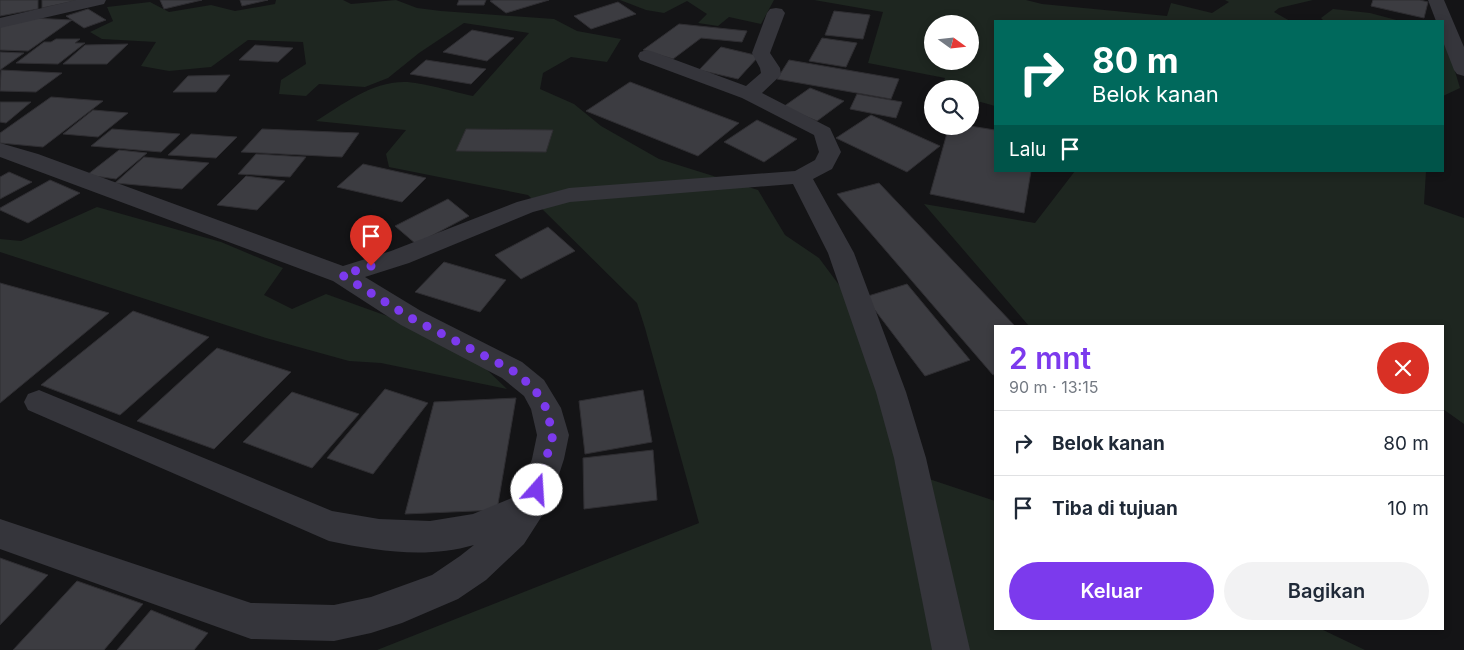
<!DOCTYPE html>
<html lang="id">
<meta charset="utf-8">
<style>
:root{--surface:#fff;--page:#f2f2f3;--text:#1f2937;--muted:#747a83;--line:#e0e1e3;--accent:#7c3aed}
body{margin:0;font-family:Inter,sans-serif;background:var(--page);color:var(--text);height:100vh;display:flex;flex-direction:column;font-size:19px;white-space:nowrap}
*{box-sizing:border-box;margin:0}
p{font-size:16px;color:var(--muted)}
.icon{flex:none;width:28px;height:28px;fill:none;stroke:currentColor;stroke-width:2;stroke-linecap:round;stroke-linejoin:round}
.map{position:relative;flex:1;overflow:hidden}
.sheet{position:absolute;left:994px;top:325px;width:450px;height:305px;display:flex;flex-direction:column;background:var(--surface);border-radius:0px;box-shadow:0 2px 8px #0003}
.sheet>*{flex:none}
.hud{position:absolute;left:994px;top:20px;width:450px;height:152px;border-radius:0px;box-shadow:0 2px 8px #0003;background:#00695c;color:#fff;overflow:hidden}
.needle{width:32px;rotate:105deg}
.buttons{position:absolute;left:924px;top:15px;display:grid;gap:10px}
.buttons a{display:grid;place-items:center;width:55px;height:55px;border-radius:50%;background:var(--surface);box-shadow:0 2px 8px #0003;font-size:25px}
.pin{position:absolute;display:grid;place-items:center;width:42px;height:42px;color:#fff;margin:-51px -21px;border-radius:50% 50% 50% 0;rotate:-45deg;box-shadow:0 0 5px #0007}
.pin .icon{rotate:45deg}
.me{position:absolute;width:55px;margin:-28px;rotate:19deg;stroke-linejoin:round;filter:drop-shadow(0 0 4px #0008)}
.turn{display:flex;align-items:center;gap:18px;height:105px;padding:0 15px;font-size:22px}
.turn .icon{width:65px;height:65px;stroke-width:2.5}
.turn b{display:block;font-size:35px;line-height:42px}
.then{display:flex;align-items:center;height:48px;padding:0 15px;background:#0003;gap:10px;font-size:19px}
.round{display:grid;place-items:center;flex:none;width:52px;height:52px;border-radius:26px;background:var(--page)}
.head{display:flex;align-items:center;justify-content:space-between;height:85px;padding:0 15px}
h1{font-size:30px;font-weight:600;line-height:38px;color:var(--accent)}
.action{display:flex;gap:10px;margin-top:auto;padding:10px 15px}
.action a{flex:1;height:58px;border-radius:30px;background:var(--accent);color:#fff;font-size:20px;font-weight:600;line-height:58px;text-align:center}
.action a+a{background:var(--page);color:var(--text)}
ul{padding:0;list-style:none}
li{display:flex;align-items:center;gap:15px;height:65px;padding:0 15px;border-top:1px solid var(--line)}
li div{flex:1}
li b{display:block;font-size:19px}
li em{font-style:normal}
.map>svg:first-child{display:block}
</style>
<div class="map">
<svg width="1464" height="650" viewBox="0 0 1464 650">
<rect width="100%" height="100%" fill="#141416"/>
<!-- green -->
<g fill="#1e2620" fill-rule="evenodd">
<path d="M276,0H343L351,4L396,0L417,8L441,11L554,19L577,31L621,39L607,62L571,57L543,73L540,89L574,104L601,126L659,159L758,190L785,235L819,258L851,301L917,475L995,501V629H1321L1365,650H377L699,523L645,328L637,303L528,195L389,167L386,154L406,130L316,121C342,105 371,82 404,82C422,82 454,92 473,96L529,33L464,23L419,53L388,78L365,87L319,84L306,96L279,94L281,80L306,64L303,42L248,40L211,67L169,71L141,66L156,42L102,39L90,32L113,21L107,7L150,2L169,12L211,5L235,11L275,4Z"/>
<path d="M620,0H774L761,24L729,17L718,26L698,23L707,14L687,1L664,13L646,10Z"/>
<path d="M814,0H1026L1042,4L1167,16L1171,3L1212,13L1229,2L1225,0H1313L1279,8L1274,12L1290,21H995V106L970,99V89H940L945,78L868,63L883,12ZM932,24H970V61H932Z"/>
<path d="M1333,9L1370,13L1400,21H1324L1321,18Z"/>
<path d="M1442,38L1446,41L1460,88L1443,96Z"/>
<path d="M1075,171H1426L1424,204L1464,218V424L1443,409L1442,326H1029L924,204L1035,223Z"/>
<path d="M97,207L221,242L283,268L264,295L292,309L326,294L412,325L483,366L507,389L381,363L349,361L266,338L0,252V239L21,241Z"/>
</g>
<!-- building -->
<g fill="#3c3c41" stroke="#2f2e32">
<path d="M0,0H38V9L0,16Z"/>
<path d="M42,0H79L42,8Z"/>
<path d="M160,0H202L164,9Z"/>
<path d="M240,0H268L242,6Z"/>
<path d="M459,0H486L484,5H457Z"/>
<path d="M493,0H549L506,13L490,1Z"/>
<path d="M1373,0H1420L1428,2L1424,18L1371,6Z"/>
<path d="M618,2L636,14L591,29L574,16Z"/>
<path d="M88,9L106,20L84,28L66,16Z"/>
<path d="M834,11L870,15L863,39L825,35Z"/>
<path d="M32,18L72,20L28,51L0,50V26Z"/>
<path d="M679,24L747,31L742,42L701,38L673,59L643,50Z"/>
<path d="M472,30L514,38L487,61L443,52Z"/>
<path d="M822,38L857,43L846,67L809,61Z"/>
<path d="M56,39H80L75,43H85L58,64L16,63L44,42H51Z"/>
<path d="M128,44L107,64H63L85,45Z"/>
<path d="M255,45L293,48L278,62L239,60Z"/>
<path d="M721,47L759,56L738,79L699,70Z"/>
<path d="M0,52L24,53L0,70Z"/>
<path d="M426,60L486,69L471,84L410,74Z"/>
<path d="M789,60L899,79L891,99L777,79Z"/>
<path d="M1,70L62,73L36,92L0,91Z"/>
<path d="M230,75L216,92H173L188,76Z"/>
<path d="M630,82L739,123L698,156L586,111Z"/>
<path d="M810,88L844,101L817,121L783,107Z"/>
<path d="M857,94L902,102L896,118L850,109Z"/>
<path d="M51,97L103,101L43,147L0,143V133Z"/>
<path d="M0,102H31L6,123L0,122Z"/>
<path d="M93,110L128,113L98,137L63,134Z"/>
<path d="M871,115L940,146L907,172L836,138Z"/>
<path d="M757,120L797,139L764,162L724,142Z"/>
<path d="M949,126H970L995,130V171H1031L1024,213L930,194Z"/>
<path d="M112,129L180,134L161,152L91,146Z"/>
<path d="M262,129L359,133L342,157L241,152Z"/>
<path d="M466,129L553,130L546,152L456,151Z"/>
<path d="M191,134L237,137L216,158L168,155Z"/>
<path d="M119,150L147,153L116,179L87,175Z"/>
<path d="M256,154L306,157L290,177L238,174Z"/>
<path d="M144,157L209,163L182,189L115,183Z"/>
<path d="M363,164L426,178L402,202L337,187Z"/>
<path d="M9,172L32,182L0,199V177Z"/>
<path d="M246,176L285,181L257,210L217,205Z"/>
<path d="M50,180L80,193L28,223L0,210V208Z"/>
<path d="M879,183L1015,326H995V374L993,375L837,194Z"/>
<path d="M448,199L469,216L416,244L395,226Z"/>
<path d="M548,227L575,251L521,279L495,255Z"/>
<path d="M444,262L506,280L480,312L415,292Z"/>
<path d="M0,283L109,313L0,403Z"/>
<path d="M907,284L970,360L925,376L865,297Z"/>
<path d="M133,311L209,337L120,415L41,385Z"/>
<path d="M217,348L291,372L214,449L137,421Z"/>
<path d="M385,389L428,403L373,474L327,458Z"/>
<path d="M643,390L652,442L585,454L579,401Z"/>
<path d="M292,392L359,414L312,468L243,442Z"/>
<path d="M516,398L497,510L405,514L434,402Z"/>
<path d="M653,450L657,500L584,509L583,458Z"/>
<path d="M0,558L48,575L0,625Z"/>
<path d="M77,581L143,604L104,650H13Z"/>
<path d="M151,610L208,633L194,650H117Z"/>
</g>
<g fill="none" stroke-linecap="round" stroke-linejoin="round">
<!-- minor -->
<g fill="#35353b" fill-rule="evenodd">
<path d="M76,0H106L104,4L0,28V18Z"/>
<path d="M1428,0H1444L1464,47V76L1457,74L1454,70L1442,39V21H1436Z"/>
<path d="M776,8L782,9L785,13L770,53L780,68L781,75L762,93L830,128L841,152L832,169L813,179L854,253L906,392L926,458L970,650H932L894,458L876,392L828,253L793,184L570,202L533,212L409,263L365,277L421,311L522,362L544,380L561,408L569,435L564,459L549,505L524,544L486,580L458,599L402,623L371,633L334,641L251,639L0,549V519L251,603L334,605L371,597L432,575L460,556L474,545C426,559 377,551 329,541L28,410L24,402L28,394L39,390L332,511L379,519L430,521L473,514L519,495L532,459L537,435L531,409L524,396L502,378L401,325L333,281L0,157V143L38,154L343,266L391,251L517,202L569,188L795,171L815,160L819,152L814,135L742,98L640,60L638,56L640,52L647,50L654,52L746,86L761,73L760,68L752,53L767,13L770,9Z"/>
</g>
</g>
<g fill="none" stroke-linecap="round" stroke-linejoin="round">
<!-- route -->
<path stroke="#7c3aed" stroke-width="9" stroke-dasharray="0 16.2" d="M371,266L342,275L411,318L512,370L534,388L546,408L553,435L537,490"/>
</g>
</svg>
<div class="buttons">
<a><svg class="needle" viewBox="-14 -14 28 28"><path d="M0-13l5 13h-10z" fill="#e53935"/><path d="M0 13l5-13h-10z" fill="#747a83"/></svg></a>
<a><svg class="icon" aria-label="search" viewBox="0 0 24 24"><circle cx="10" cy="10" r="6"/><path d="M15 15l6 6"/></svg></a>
</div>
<div class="pin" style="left:371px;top:266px;background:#d93025"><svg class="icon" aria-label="arrive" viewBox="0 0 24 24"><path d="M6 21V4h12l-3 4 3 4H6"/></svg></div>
<svg class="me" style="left:537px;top:490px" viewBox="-20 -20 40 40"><circle r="19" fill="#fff"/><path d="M0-13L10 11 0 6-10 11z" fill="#7c3aed"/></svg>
<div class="hud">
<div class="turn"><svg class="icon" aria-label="right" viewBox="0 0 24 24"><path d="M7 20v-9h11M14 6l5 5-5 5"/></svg><div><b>80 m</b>Belok kanan</div></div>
<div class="then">Lalu<svg class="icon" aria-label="arrive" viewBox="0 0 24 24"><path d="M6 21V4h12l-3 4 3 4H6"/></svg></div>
</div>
<section class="sheet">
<div class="head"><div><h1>2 mnt</h1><p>90 m · 13:15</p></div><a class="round" style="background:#d93025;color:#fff"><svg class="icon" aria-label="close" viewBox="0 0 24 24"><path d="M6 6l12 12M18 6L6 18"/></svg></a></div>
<ul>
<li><svg class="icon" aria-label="right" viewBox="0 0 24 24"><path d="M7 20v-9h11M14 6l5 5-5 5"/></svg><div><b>Belok kanan</b></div><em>80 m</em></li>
<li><svg class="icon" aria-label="arrive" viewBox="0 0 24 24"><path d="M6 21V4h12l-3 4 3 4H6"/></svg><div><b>Tiba di tujuan</b></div><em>10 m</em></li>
</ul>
<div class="action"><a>Keluar</a><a>Bagikan</a></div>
</section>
</div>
